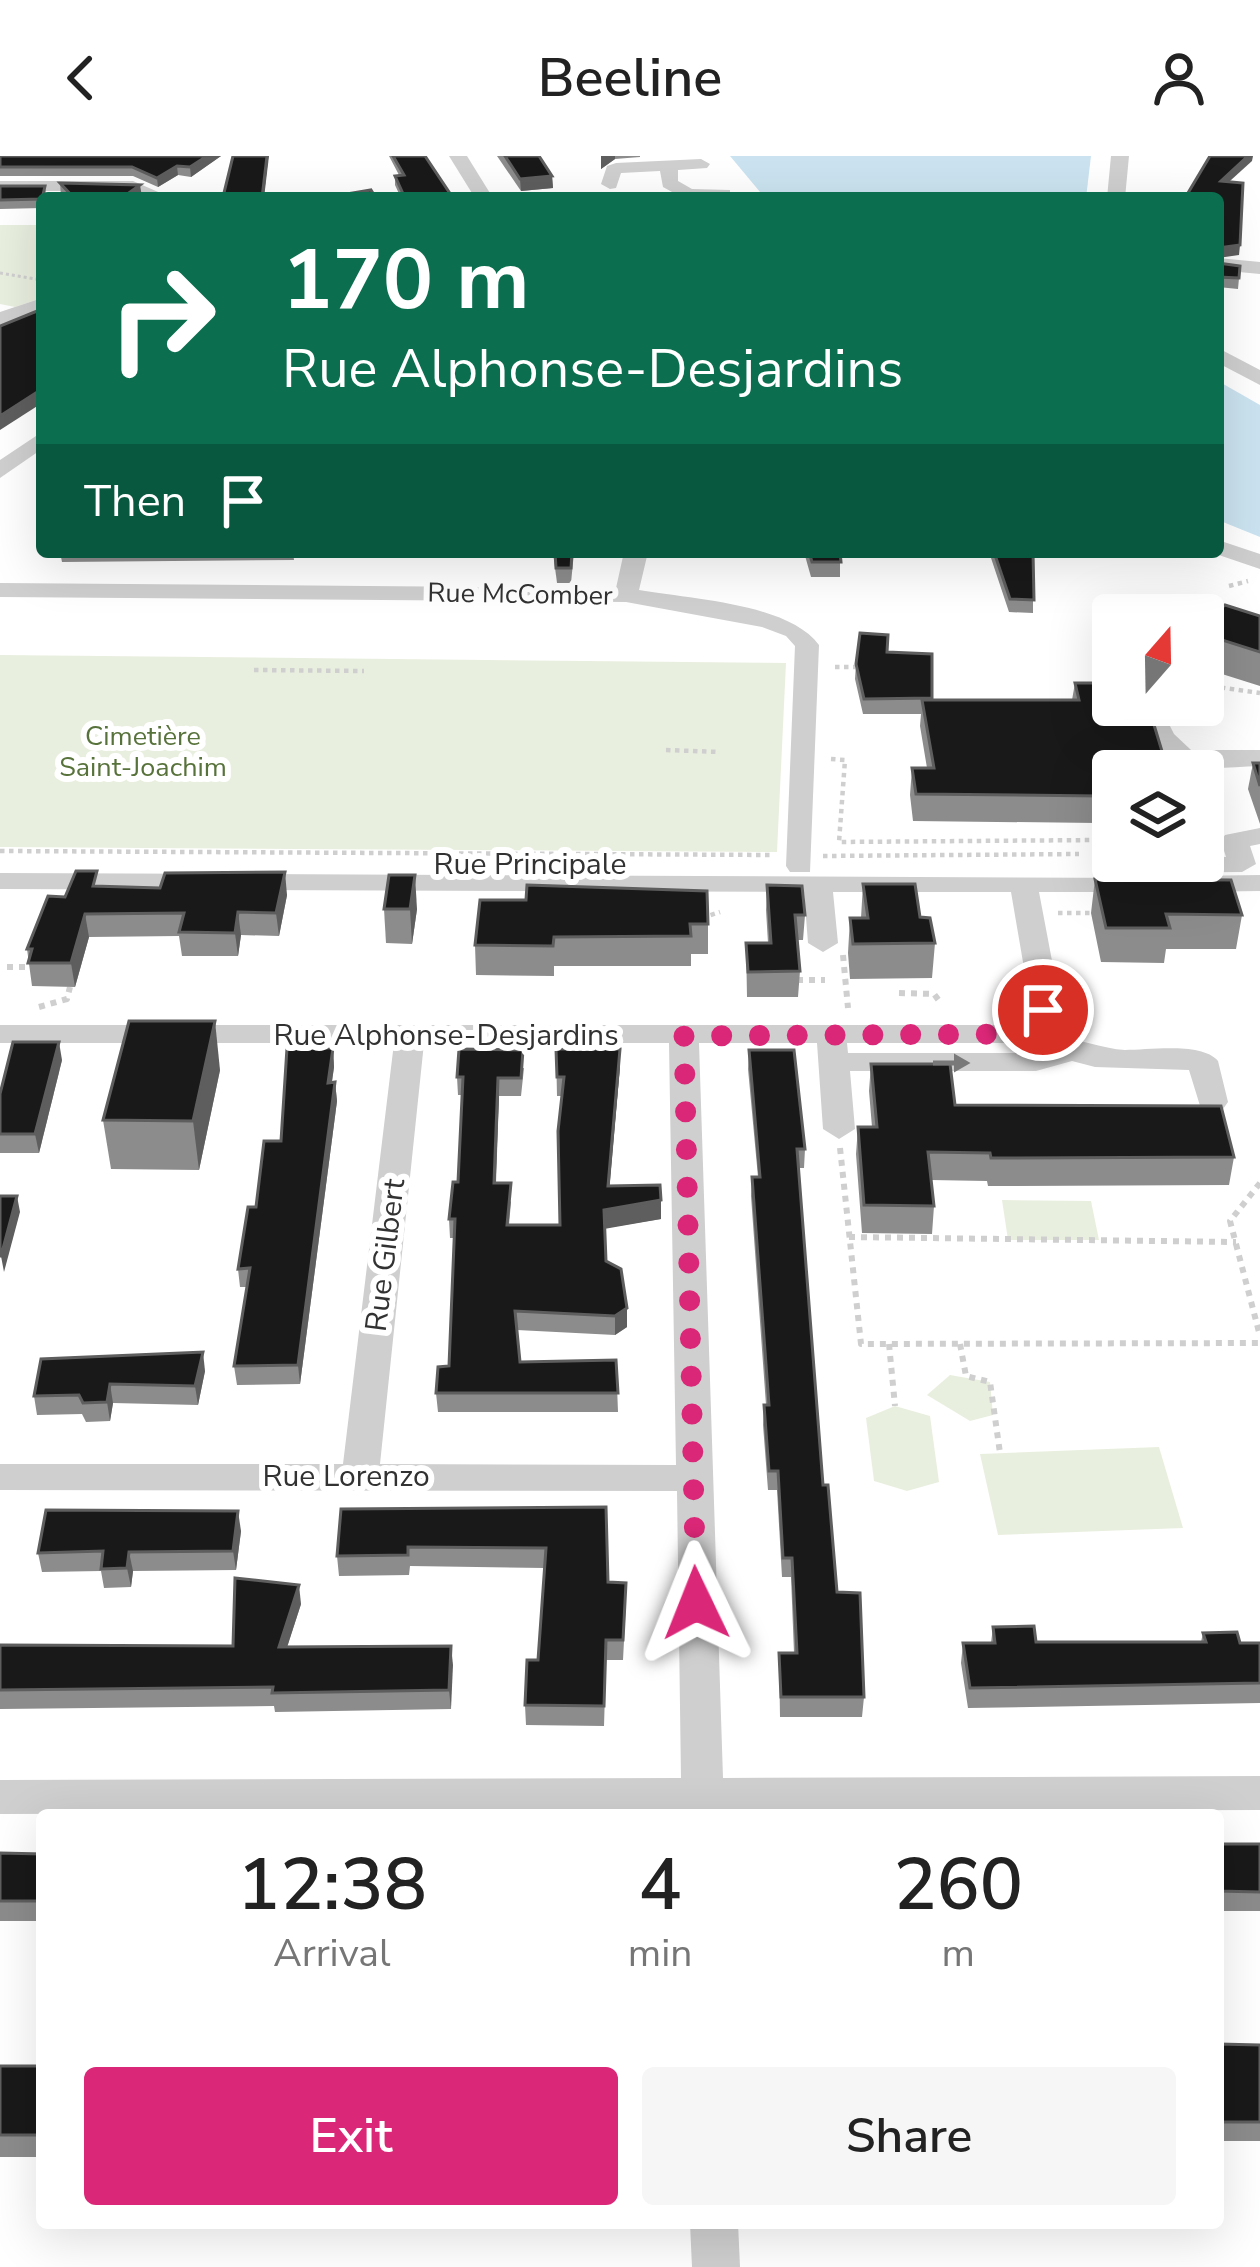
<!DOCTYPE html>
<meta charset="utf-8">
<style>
:root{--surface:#fff;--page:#f6f6f6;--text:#222;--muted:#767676;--accent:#db2777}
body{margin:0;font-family:"Nunito Sans",sans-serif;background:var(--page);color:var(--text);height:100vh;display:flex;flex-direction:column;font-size:45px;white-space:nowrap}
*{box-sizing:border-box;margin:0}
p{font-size:39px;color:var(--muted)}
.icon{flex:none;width:66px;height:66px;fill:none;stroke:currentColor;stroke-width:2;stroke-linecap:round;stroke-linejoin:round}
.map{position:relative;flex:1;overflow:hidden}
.side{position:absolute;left:36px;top:1653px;width:1188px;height:420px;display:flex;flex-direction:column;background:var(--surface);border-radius:12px;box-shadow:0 12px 48px #0002}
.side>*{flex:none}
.guide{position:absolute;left:36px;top:36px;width:1188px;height:366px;border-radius:12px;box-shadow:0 12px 48px #0002;background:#0b6e4f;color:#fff;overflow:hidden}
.needle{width:78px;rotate:20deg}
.controls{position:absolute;left:1092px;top:438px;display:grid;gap:24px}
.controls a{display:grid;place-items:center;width:132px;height:132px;border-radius:12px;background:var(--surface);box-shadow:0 12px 48px #0002;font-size:60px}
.pin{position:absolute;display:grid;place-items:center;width:102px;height:102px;color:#fff;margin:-51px;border:6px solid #fff;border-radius:50%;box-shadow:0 3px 12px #0007}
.me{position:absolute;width:132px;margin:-66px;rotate:358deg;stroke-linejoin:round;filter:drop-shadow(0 0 9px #0008)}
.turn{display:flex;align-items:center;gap:42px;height:252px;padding:0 48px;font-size:54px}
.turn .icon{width:156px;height:156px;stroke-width:2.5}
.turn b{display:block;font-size:84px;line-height:102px}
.then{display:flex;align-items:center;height:114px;padding:0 48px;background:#0003;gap:24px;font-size:45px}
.eta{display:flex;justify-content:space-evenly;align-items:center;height:204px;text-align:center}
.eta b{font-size:72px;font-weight:600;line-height:84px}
.primary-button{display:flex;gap:24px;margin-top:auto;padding:24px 48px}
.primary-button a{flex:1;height:138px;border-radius:12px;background:var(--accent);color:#fff;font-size:48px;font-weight:600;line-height:138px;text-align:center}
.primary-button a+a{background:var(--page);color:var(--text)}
header{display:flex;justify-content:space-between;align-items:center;height:156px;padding:0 48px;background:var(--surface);font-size:54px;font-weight:600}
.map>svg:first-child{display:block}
</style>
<header><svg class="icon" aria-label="back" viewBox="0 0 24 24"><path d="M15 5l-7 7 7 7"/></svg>Beeline<svg class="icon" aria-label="person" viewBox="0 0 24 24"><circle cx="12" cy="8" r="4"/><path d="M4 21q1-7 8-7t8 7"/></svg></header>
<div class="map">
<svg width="1260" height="2111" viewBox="0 0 1260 2111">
<rect width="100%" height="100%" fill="#fff"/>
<!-- green -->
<g fill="#e9efdf">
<path d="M0,69H42V142L15,151L0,148Z"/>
<path d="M0,499L786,507L777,696L0,691Z"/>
<path d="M1002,1044L1091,1045L1099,1084H1008Z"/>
<path d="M950,1219L990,1226L993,1259L970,1265L927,1239Z"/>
<path d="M895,1250L930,1260L939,1326L907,1335L874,1325L866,1262Z"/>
<path d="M1159,1291L1183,1372L998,1379L980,1298Z"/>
</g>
<!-- water -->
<g fill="#cbe3f0">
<path d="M730,0H1091L1086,42H765Z"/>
<path d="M1218,225L1260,249V381L1218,364Z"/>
</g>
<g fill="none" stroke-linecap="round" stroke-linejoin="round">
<!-- path-far2 -->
<path stroke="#cfcfcf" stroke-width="3" stroke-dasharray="3 3" stroke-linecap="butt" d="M0,117L42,124"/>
<!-- path-far1 -->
<g stroke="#cfcfcf" stroke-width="4.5" stroke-dasharray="4.5 4.5" stroke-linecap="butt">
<path d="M1229,430L1248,425"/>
<path d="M835,511H855"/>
<path d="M254,514L364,515"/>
<path d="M1203,529L1260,537"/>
<path d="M666,594L720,596"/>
<path d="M831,603L845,604L839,686L1098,684"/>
<path d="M0,695L773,699"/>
<path d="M823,700L1079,698"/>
<path d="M1058,757H1093"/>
<path d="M702,762L720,756"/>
</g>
<!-- path -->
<g stroke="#cfcfcf" stroke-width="6" stroke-dasharray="6 6" stroke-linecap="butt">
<path d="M843,799L848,852"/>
<path d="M7,811H31"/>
<path d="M797,824H825"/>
<path d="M899,837L934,838L940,846"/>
<path d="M39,851L67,843L70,831"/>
<path d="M840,992L861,1188L1260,1187"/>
<path d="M1260,1027L1230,1065L1260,1180"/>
<path d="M849,1081L1236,1086"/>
<path d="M889,1188L895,1250"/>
<path d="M960,1188L966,1220L990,1226L1000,1297"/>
</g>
<!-- minor -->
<g fill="#cfcfcf" fill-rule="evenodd">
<path d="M449,0H467L493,42H475Z"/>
<path d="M1111,0H1129L1125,42H1107Z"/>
<path d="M701,3L710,8L707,12L678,14V25L692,33L730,34V42H683L663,31L660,15L621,17L616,32L610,33L601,28L607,10L616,7Z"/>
<path d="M0,25H133L172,42L131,35H0Z"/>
<path d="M1218,102L1260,106V118L1218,114Z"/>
<path d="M42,142V155L0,169V156Z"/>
<path d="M1218,192L1260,214V229L1218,207Z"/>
<path d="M42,276V293L0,322V304Z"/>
<path d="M1218,384L1260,398V413L1210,396H1218Z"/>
<path d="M624,396H648L639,434C690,443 788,447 819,489L810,716H790L786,710L795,490L786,480L762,471L626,446L0,441V427L616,432Z"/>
<path d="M1154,553L1163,556L1174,578L1191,594H1260V610C1203,612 1166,623 1141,561Z"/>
<path d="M1260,672V688L1250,690L1256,708L1242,716L1106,717L1092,709L1106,701L1203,705V700L1226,701L1221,685L1225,679Z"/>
<path d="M0,717L1148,722L1152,728L1148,734L1138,736H1039L1060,847L1049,872L1010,887H847L848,897H1034L1040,895L1036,889L1040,883C1065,876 1098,893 1125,894C1150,894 1202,886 1218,905L1228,946L1223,953H1201L1189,914L1095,911L1072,905L1036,915H850L855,973L839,983L823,973L817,887H699L723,1622L1260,1620V1654L0,1658V1624L681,1622L677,1335L0,1334V1308H343L394,887H0V869H1006L1025,861L1030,847L1011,736H833L838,787L823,796L808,787L804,736L0,733ZM424,887H669L676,1309L380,1308Z"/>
<path d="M1260,719V735L1190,736L1176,728L1190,720Z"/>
<path d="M690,2067H738L740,2111H692Z"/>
</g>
</g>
<!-- wall -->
<g fill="#8c8c8c">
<path d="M0,0H221L191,21L178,19L158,31L133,20H0Z"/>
<path d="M389,0H425L453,42H401L395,29V20L399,19Z"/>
<path d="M497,0H539L552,20L553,32L521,35Z"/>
<path d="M601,0H640V1L615,3L601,13Z"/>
<path d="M60,27L142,41L64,42L61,40Z"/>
<path d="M0,30H45L46,40L42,42V52L0,53Z"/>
<path d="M1218,107L1239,122L1238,133L1218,131Z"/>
<path d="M60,396H293L294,404L62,406Z"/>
<path d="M553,396H574L571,427H557Z"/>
<path d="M804,396H840V421H811Z"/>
<path d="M991,396H1033V457L1009,456L991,402Z"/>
<path d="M1260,460V530L1203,512V466Z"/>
<path d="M887,496L932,544H1072L1075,527L1113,615V682H1101L1097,667L913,665L910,639L912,612H927L920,570L921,558H863L855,523L856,508Z"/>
<path d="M1253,607H1260V668L1248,633Z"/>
<path d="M1095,723L1242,759L1236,793H1166L1164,807L1101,806L1091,757Z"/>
<path d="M863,728L920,761L935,787L932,822L850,823L848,797L850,762H861Z"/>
<path d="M767,729L805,759L803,784H797L800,815L798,841H747L746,787H768L766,754Z"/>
<path d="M100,730L287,739L279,780L241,779L238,800H182L179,780L89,781L75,831L32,830L27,793L65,741Z"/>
<path d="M480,744L708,768V798H691V810H554V820L476,819L475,789Z"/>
<path d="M384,753H417L412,788L386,787Z"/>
<path d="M333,892L334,911L332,926H335L337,945L300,1228L237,1229L234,1210L247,1131H240L238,1113L256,1051L281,985Z"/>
<path d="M556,893L620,911L609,1030L661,1044V1063L605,1072L606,1105L627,1152V1171L615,1179L517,1174L520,1206L616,1204L618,1256H438L436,1237L449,1210L454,1082H450L449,1063L458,1026L462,939H458L457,921L524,912L521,940H499L496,1027L511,1046L509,1069H560L562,940H557Z"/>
<path d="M749,894L805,993L804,1012H798L823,1329L837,1436L864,1541L862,1561H780L779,1497H794L791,1421H782L777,1334H768L763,1269L764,1249H766L751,1040L752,1021H758L748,913Z"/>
<path d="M62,904L39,997H0V938Z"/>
<path d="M871,908L955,949L1234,1001L1229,1029L988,1030L987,1025L931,1024L934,1050L932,1078L862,1077L856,998L858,971H872L869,935Z"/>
<path d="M220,914L199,1014L111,1013L103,964Z"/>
<path d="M205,1215L198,1249L113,1247L110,1265L86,1266L82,1258L37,1259L34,1240Z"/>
<path d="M606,1351L608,1426L626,1427V1446L623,1504H606L604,1570L526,1569L525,1549L538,1504L545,1412L410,1410L409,1419L339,1420L337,1400Z"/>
<path d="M241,1375L236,1414L133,1415L131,1431L104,1432L101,1415L42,1416L38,1397Z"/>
<path d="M301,1448L287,1491L451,1490V1553L275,1556L274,1550L0,1553V1489L233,1490Z"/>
<path d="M993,1471L1036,1486H1201L1203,1477L1240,1487H1260V1547L968,1552L961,1507L963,1487H991Z"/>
<rect x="1218" y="1688" width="42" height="67"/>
<path d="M0,1697L42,1698V1765H0Z"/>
<path d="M1218,1888L1260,1889V1985H1218Z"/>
<rect x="0" y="1910" width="42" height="91"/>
</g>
<!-- shaded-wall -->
<g fill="#5e5e5e">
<path d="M207,0H221L191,21L190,11Z"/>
<path d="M267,0H269L264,42H262Z"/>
<path d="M601,0H615V3L601,13Z"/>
<path d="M1248,0H1253L1252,5L1220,34L1221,25Z"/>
<path d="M177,10L178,19L158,31L157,22Z"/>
<path d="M552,20L553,32L521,35L520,23Z"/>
<path d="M140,29L142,41L130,42V36Z"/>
<path d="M1240,89L1239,99L1218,102V92Z"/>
<path d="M42,233V247L0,274V260Z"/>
<path d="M285,716L287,739L279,780L276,757Z"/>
<path d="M415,719L417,753L412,788L410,753Z"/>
<path d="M238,756L241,779L238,800L235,777Z"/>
<path d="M85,758L89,781L75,831L71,807Z"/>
<path d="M215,865L220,914L199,1014L193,965Z"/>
<path d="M59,886L62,904L39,997L35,978Z"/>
<path d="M333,892L334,911L329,945L328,927Z"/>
<path d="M620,893V911L608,1049V1030Z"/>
<path d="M498,922L499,940L495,1045L494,1027Z"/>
<path d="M335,926L337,945L300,1228L298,1209Z"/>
<path d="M17,1040L20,1056L4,1116L1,1100Z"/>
<path d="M661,1044V1063L604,1073V1054Z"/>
<path d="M627,1152V1171L615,1179V1160Z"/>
<path d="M203,1196L205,1215L198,1249L195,1230Z"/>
<path d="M110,1228L113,1247L110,1265L107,1246Z"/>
<path d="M238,1355L241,1375L236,1414L233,1395Z"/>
<path d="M129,1396L133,1415L131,1431L127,1412Z"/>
<path d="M299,1429L301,1448L281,1510L279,1491Z"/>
<path d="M451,1490L453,1509L451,1553L449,1534Z"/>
</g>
<!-- building -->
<g fill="#191919" stroke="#5e5e5e" stroke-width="3">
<path d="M0,0H207L190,11L177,10L157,22L132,11H0Z"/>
<path d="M233,0H267L262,42L223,41Z"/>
<path d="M393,0H425L453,42H405L395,20L404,19Z"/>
<path d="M505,0H539L552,20L520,23Z"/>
<path d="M1210,0H1248L1221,25L1243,27L1240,89L1218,92V42H1185Z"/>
<path d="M60,27L140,29L130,36L137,42H74Z"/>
<path d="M0,30H45L42,43L0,44Z"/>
<path d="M371,34L376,42H323Z"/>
<path d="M1218,107L1240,110L1239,122L1218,121Z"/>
<path d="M42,153V233L0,260V170Z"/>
<path d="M555,396H572L571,412H556Z"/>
<path d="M809,396H840L841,406H812Z"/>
<path d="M994,396H1033L1034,444L1010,443Z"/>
<path d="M1225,449L1260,460V496L1203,478V466Z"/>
<path d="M860,477L888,479L887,496L932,498V542L864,543L856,508Z"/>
<path d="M1113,523V549H1148L1168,615H1113V655H1104L1100,640L916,638L912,612H934L922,544H1079L1075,527H1109Z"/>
<path d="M1253,607H1260V630Z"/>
<path d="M76,715H97L93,730L160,732L165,717L285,716L276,757L238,756L235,777L179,776L184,757L85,758L71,807H28L32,793H27L48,740L65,741Z"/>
<path d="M389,719H415L410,753H384Z"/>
<path d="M1095,723L1231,724L1242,759L1166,758L1170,772H1106Z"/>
<path d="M863,728H915L920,761L930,762L935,787L853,788L850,762H868Z"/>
<path d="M527,729L707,735L708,768H690L691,780L554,781L553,790L475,789L480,744H526Z"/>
<path d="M767,729L802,730L805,759H795L800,815L748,816L746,787H771Z"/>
<path d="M129,865H215L193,965L103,964Z"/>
<path d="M13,886H59L35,978H0V938Z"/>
<path d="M287,892H333L328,927L335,926L298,1209L234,1210L250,1112L238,1113L248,1051H256L264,985H281Z"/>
<path d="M459,893L523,894L521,922H498L494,1027H511L507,1069H560L558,975L564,921H557L556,893H620L608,1030L660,1029L661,1044L604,1054L606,1105L621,1113L627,1152L615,1160L515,1155L520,1206L616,1204L618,1237H436L438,1211L449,1210L455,1063H449L453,1026H458L463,921H457Z"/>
<path d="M749,894H794L805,993H797L823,1329H828L837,1436L860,1437L864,1541H781L779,1497H797L792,1402H783L778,1315H769L764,1249H769L752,1021H760Z"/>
<path d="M871,908H950L955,949L1221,950L1234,1001L991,1002L990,997L928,996L934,1050L864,1049L858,971H877Z"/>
<path d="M0,1040H17L1,1100H0Z"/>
<path d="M203,1196L195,1230L110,1228L107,1246L83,1247L79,1239L34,1240L41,1203Z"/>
<path d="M606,1351L608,1426L626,1427L623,1484H606L604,1550L525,1549L527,1504H538L546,1392L408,1391V1399L337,1400L341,1353Z"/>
<path d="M46,1354L238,1355L233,1395L129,1396L127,1412L101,1413L103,1395L38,1397Z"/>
<path d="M235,1422L299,1429L279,1491L451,1490L449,1534L272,1537L273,1531L0,1534V1489L233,1490Z"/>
<path d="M1034,1470L1036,1486H1206L1203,1477L1237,1476L1240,1487H1260V1527L970,1532L963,1487H995L993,1471Z"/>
<path d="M1218,1688H1260V1736L1218,1735Z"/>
<path d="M0,1697L42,1698V1745H0Z"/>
<path d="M1218,1888L1260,1889V1966H1218Z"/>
<rect x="0" y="1910" width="42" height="69"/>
</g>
<!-- one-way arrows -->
<defs><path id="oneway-solid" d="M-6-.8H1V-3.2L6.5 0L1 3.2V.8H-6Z" transform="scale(3)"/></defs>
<use fill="#797979" href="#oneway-solid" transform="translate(951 907)"/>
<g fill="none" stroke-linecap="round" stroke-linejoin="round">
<!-- route -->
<path stroke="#db2777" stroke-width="21" stroke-dasharray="0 37.8" d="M696,1447L684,880L1010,878L1029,873L1043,854"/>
</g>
<g text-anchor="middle" stroke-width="12" stroke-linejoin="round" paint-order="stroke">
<!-- far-street labels -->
<g font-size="27" fill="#323232" stroke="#fff">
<text transform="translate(520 438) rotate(1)" y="9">Rue McComber</text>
</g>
<!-- far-park labels -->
<g font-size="27" fill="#57723a" stroke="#fff">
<text x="143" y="589">Cimetière<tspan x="143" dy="31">Saint-Joachim</tspan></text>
</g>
<!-- street labels -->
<g font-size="30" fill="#323232" stroke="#fff">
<text x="530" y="718">Rue Principale</text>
<text x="446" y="889">Rue Alphonse-Desjardins</text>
<text transform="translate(385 1099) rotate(-83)" y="10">Rue Gilbert</text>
<text x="346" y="1330">Rue Lorenzo</text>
</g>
</g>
</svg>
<div class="controls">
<a><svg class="needle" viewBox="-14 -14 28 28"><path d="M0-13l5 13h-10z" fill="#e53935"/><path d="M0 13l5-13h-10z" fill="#767676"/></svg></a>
<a><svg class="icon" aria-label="layers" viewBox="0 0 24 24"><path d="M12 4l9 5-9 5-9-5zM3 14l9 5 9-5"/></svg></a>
</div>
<div class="pin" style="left:1043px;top:854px;background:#d93025"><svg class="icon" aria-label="arrive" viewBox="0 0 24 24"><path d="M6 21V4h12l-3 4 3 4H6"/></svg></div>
<svg class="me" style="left:696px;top:1447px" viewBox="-20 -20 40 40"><path d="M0-17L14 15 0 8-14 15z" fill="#db2777" stroke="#fff" stroke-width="4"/></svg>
<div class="guide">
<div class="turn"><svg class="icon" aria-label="right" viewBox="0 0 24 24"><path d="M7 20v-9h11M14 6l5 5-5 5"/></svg><div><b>170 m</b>Rue Alphonse-Desjardins</div></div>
<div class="then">Then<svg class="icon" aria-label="arrive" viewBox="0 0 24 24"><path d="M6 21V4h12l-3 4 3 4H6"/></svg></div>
</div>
<section class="side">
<div class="eta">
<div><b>12:38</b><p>Arrival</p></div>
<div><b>4</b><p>min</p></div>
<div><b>260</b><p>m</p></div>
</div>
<div class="primary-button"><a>Exit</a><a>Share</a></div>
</section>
</div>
